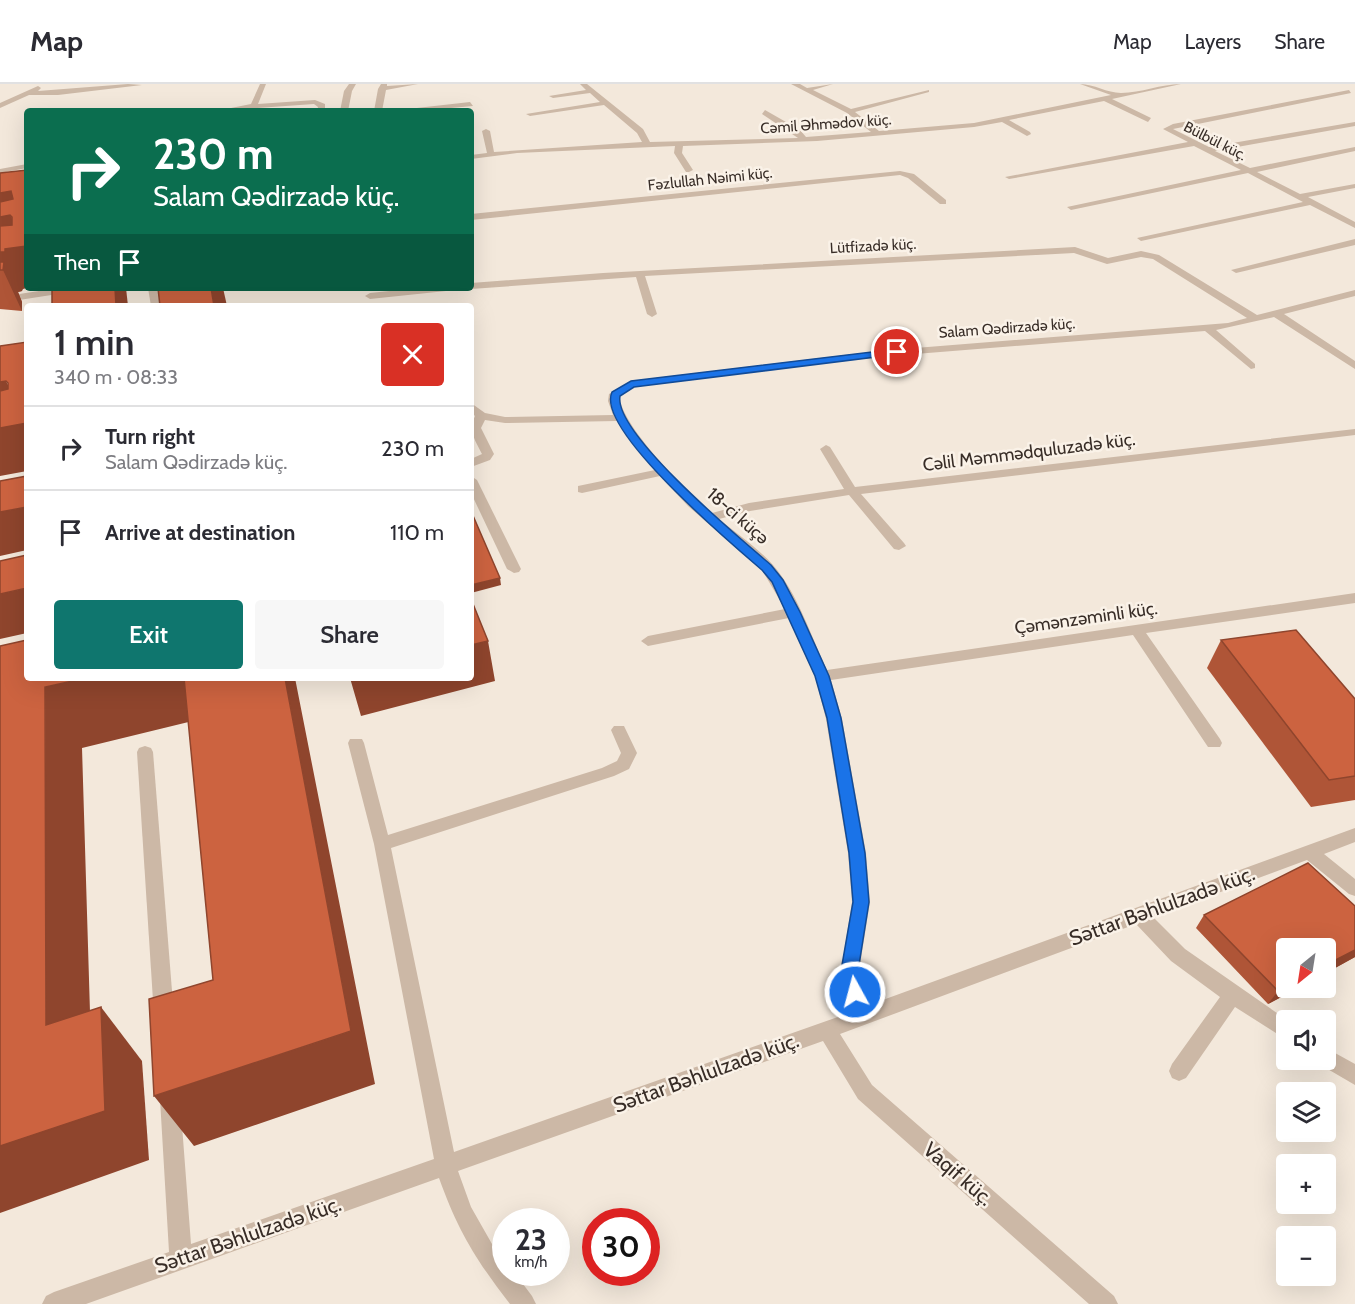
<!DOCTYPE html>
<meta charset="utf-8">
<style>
:root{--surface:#fff;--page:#f7f7f7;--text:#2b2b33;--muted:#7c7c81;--line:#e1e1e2;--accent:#0f766e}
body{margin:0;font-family:Cabin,sans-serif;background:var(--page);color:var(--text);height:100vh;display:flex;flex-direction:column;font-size:22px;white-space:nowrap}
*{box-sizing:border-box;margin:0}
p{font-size:20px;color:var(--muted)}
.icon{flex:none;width:33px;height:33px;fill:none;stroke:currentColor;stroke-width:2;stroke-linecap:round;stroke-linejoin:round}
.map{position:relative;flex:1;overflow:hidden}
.panel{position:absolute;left:24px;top:219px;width:450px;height:378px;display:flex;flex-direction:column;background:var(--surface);border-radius:6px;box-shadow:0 6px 24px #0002}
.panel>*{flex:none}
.guide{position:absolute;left:24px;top:24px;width:450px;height:183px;border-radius:6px;box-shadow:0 6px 24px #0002;background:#0b6e4f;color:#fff;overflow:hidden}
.needle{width:39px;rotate:210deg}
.tools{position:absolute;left:1276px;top:854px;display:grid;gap:12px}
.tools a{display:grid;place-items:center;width:60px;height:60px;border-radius:6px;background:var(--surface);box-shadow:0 6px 24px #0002;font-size:30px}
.speed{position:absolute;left:492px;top:1124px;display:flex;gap:12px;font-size:30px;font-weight:700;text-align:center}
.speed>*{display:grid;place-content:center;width:78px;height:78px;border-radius:50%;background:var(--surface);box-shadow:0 6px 24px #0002;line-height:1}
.speed small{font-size:15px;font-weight:400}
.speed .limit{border:9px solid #d22;background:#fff;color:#111}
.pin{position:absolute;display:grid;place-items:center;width:51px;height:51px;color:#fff;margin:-26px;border:3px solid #fff;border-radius:50%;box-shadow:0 2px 6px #0007}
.me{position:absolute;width:66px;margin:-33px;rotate:353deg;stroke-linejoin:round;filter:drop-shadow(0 0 4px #0008)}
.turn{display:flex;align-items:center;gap:21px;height:126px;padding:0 30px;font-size:27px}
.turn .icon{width:78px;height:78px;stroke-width:2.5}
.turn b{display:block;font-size:42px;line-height:51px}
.then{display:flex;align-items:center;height:57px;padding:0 30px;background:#0003;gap:12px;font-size:22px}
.round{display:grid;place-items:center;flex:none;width:63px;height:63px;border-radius:6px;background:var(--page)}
.headline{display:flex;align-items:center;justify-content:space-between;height:102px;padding:0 30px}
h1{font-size:36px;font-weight:600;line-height:45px}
.primary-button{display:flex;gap:12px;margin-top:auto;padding:12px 30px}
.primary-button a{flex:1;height:69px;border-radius:6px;background:var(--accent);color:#fff;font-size:24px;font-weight:600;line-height:69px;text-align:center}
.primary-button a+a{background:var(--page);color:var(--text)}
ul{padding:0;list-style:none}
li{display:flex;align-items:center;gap:18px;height:84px;padding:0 30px;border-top:2px solid var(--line)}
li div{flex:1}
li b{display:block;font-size:22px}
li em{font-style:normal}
header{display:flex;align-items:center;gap:36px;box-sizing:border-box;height:84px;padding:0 30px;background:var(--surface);border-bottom:2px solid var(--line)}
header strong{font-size:28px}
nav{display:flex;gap:33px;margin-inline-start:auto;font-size:21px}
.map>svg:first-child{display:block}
</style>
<header>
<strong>Map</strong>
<nav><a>Map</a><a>Layers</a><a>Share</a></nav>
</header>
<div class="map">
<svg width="1355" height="1220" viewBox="0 0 1355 1220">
<rect width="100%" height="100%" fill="#f3e8db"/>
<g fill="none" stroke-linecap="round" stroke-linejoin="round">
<!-- minor -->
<g fill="#ccb8a6" fill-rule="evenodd">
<path d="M128,0L142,1L58,11H29L0,24V19L38,2L41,4L38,7Z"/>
<path d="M260,0H266L258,20L315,16L325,20V27H317L318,23L314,20L216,27L251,20Z"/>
<path d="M349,0H356L352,7L348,27H340L344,7Z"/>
<path d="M381,0H387V2L418,0L386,6L382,27H374L378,5Z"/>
<path d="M580,0H587L643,45L650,58L798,54L762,30L765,26L800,46L806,53L871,48L847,29L791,0H800L807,4L833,0L813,6L851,25L929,6V8L855,28L879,47L974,39L1111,11L1080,0C1094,0 1107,9 1121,9C1141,9 1161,0 1181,0L1112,15L1151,34L1148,38L1104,17L1009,36L1030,48L1031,50L1027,52L1002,38L974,43L817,57L683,62L682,69L693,86L689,88H686L674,69L675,62L517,69L471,75V71L487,69L482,47L486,45L490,47L494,68L642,58L637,49L604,21L530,32L526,30L600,18L590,9L553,14L549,12L586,6Z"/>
<path d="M1349,6L1351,9L1173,45L1209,63L1355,38V42L1215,67L1250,84L1355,63V67L1257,88L1300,110L1355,100V104L1308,113L1355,138V144L1310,121L1141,157L1137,154L1303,118L1248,89L1071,126L1067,123L1241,86L1194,62L1009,95L1005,93L1188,58L1163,45L1173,40Z"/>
<path d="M470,18L473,22L418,27H390Z"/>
<path d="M27,80V84L0,89V85Z"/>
<path d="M900,87L914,90L946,116V120H940L908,94L900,91L471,136V130Z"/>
<path d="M1355,155V161L1236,189L1231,186Z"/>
<path d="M1075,163L1108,174L1141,167L1159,171L1257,231L1355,206V212L1284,230L1355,277V285L1274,233L1216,246L1255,280V284L1251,285L1205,247L878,273L634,303L620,311C617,338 691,412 712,429L749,419L844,405L820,365L826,361L830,363L855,403L1355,345V351L861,410L904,459L906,462L899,466L894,465L849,411L750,427L719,435C737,450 758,464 773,481C798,510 811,552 827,586L1355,509V519L1146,549L1220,655L1222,659L1220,663H1208L1133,551L831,596L842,635L866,769L870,818L860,881L869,921L1355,744V758L1324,770L1355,795V812L1349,810L1307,776L1153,833L1185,865L1287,936V956L1235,923L1186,994L1179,997L1172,994L1169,987L1172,980L1220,913L1171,877L1136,840L840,950L872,1001L1114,1212L1118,1220H1089L858,1015L823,957L458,1087L471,1123L492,1160L506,1178V1188H514L532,1212L536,1220H510C476,1176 458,1147 439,1094L86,1220H42L46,1212L54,1208L169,1168L160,1015L163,1008L170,1005L177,1008L180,1015L191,1160L434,1075L374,760L348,659L350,655H362L364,659L388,751L602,684L617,677L621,669L611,646L614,642H624L637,669L629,685L614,692L391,764L454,1068L852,928L842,881L852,818L848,769L826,635L815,592L789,534L648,562L641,557L648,552L785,525L762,486L688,422L660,392L582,409L578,408V402L655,386L617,337L505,339L485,336L481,344L494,370L490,376L471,383V375L482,370C475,356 468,347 475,332L471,328V319L485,329L505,333L613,331L608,317L609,310L631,297L878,267L1228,239L1247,234L1153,175L1141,173L1107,180L1074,169L645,192L657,230L652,233L647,230L636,193L471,205L468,204H471V199L603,189Z"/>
<path d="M58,204H82L77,207L0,219V213Z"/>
<path d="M148,204H158L161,222H151Z"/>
<path d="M418,204H451L446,207L370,215L365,212L370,209Z"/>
<path d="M471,392L477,396L521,485L519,488L514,489L507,485L471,409Z"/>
<path d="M145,662L151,664L153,668L174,932L171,938L164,941L157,938L154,932L137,668L139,664Z"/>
<path d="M1326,964L1355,980V1001L1319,980L1317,975H1326Z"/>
</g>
</g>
<!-- wall -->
<g fill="#af5537">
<path d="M27,86L22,207L18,208L22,218V227L0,225V89Z"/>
<path d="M1221,556L1355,615V716L1311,723L1207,584Z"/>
<path d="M1308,779L1355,822V873L1326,889V864H1287V903H1300L1268,920L1196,844L1204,831Z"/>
</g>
<!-- shaded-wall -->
<g fill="#8f452d">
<path d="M11,107L27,145L10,131L24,162H27V204L23,205L22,207L18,208L22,218V227L3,186H0V109Z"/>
<path d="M115,204H126L128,222H116Z"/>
<path d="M211,204H223L227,222H214Z"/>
<path d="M6,297L26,339H27V387L0,392V298Z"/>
<path d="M27,423V466L0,472V428Z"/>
<path d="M500,494L501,501L471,509V501Z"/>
<path d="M27,504V549L0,555V510Z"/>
<path d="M488,557L495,597L361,632L350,594H471V561Z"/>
<path d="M86,594H192L209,633L82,664L92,994L46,941L45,603Z"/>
<path d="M285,594H295L375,1000L194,1062L154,1012L351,947Z"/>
<path d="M1355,866V873L1326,889V881Z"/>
<path d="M1287,902L1300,903L1268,920L1278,907Z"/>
<path d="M101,923L142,977L149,1076L0,1129V1062Z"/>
</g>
<!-- building -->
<g fill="#cc6340" stroke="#8f452d" stroke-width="1.5">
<path d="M27,86V162L5,165V168H0V142L12,141V133L10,131L0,133V118L13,115L11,107L0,109V89Z"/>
<path d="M0,178H4L3,186H0Z"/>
<path d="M52,204H115L116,222H52Z"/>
<path d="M158,204H211L214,222H160Z"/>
<path d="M27,258V339L0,344V307L8,305V299L6,297L0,298V262Z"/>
<path d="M27,392V423L0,428V397Z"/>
<path d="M471,427L500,494L471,501Z"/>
<path d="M27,471V504L0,510V477Z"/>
<path d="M471,515L488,557L471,561Z"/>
<path d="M1296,546L1355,615V692L1329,696L1221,556Z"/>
<path d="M27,556V594H86L45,603L46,941L101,923L105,1027L0,1062V562Z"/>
<path d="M184,594H285L351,947L154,1012L149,915L213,896Z"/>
<path d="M1308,779L1355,822V866L1326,881V864H1287V902L1278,907L1204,831Z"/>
</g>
<!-- route -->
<path fill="#1a73e8" stroke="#114b97" stroke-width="1.5" d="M897,265L902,268L900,270L634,303L620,312C613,349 742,456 771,481L783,496L800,528L829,592L841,634L865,769L869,818L859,881L863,908L861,913L855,915L849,913L842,881L853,818L849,769L827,634L815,592L772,498L762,486C734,462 595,345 612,308L631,297Z"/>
<g text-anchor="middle" stroke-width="5" stroke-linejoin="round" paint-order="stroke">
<!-- far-street labels -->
<g font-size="15" fill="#382d27" stroke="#faf2e8">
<text transform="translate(826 40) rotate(-4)" y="5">Cəmil Əhmədov küç.</text>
<text transform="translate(1215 57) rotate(27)" y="5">Bülbül küç.</text>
<text transform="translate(710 95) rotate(-6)" y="5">Fəzlullah Nəimi küç.</text>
<text transform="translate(873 162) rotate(-3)" y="5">Lütfizadə küç.</text>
<text transform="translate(1007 244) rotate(-4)" y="5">Salam Qədirzadə küç.</text>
</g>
<!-- street labels -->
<g font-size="18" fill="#382d27" stroke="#faf2e8">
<text transform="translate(1029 368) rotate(-7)" y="6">Cəlil Məmmədquluzadə küç.</text>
<text transform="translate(738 432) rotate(41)" y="6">18-ci küçə</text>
<text transform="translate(1086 534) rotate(-8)" y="6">Çəmənzəminli küç.</text>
</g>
<!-- near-street labels -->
<g font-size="21" fill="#382d27" stroke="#faf2e8">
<text transform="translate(1162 822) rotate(-20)" y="7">Səttar Bəhlulzadə küç.</text>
<text transform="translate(706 989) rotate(-20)" y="7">Səttar Bəhlulzadə küç.</text>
<text transform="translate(958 1090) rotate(41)" y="7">Vaqif küç.</text>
<text transform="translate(248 1151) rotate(-19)" y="7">Səttar Bəhlulzadə küç.</text>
</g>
</g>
</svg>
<div class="tools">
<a><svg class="needle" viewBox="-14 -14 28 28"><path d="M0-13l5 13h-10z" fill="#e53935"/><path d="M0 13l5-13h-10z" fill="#7c7c81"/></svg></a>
<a><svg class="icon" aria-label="sound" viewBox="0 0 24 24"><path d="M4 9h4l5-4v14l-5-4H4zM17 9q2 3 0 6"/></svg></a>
<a><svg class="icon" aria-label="layers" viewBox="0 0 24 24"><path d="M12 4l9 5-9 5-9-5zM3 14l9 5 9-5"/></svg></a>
<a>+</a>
<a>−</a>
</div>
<div class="speed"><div>23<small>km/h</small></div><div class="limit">30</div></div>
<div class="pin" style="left:897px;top:268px;background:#d93025"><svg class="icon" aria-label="arrive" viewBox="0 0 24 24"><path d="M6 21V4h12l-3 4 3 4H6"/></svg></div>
<svg class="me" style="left:855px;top:908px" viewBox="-20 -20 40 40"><circle r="17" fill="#1a73e8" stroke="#fff" stroke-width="3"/><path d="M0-11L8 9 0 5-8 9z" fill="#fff"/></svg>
<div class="guide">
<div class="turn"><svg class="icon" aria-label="right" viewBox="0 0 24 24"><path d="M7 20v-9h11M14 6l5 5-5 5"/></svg><div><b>230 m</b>Salam Qədirzadə küç.</div></div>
<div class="then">Then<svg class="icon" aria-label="arrive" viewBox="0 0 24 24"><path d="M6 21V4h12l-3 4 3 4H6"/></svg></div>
</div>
<section class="panel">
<div class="headline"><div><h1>1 min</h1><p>340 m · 08:33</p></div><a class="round" style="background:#d93025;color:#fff"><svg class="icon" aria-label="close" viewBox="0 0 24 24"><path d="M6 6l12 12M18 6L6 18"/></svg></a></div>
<ul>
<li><svg class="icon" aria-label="right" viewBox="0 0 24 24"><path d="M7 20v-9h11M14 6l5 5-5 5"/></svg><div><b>Turn right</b><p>Salam Qədirzadə küç.</p></div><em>230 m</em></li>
<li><svg class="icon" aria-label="arrive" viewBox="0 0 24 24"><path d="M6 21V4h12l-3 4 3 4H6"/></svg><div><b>Arrive at destination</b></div><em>110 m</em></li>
</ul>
<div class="primary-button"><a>Exit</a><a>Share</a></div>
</section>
</div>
